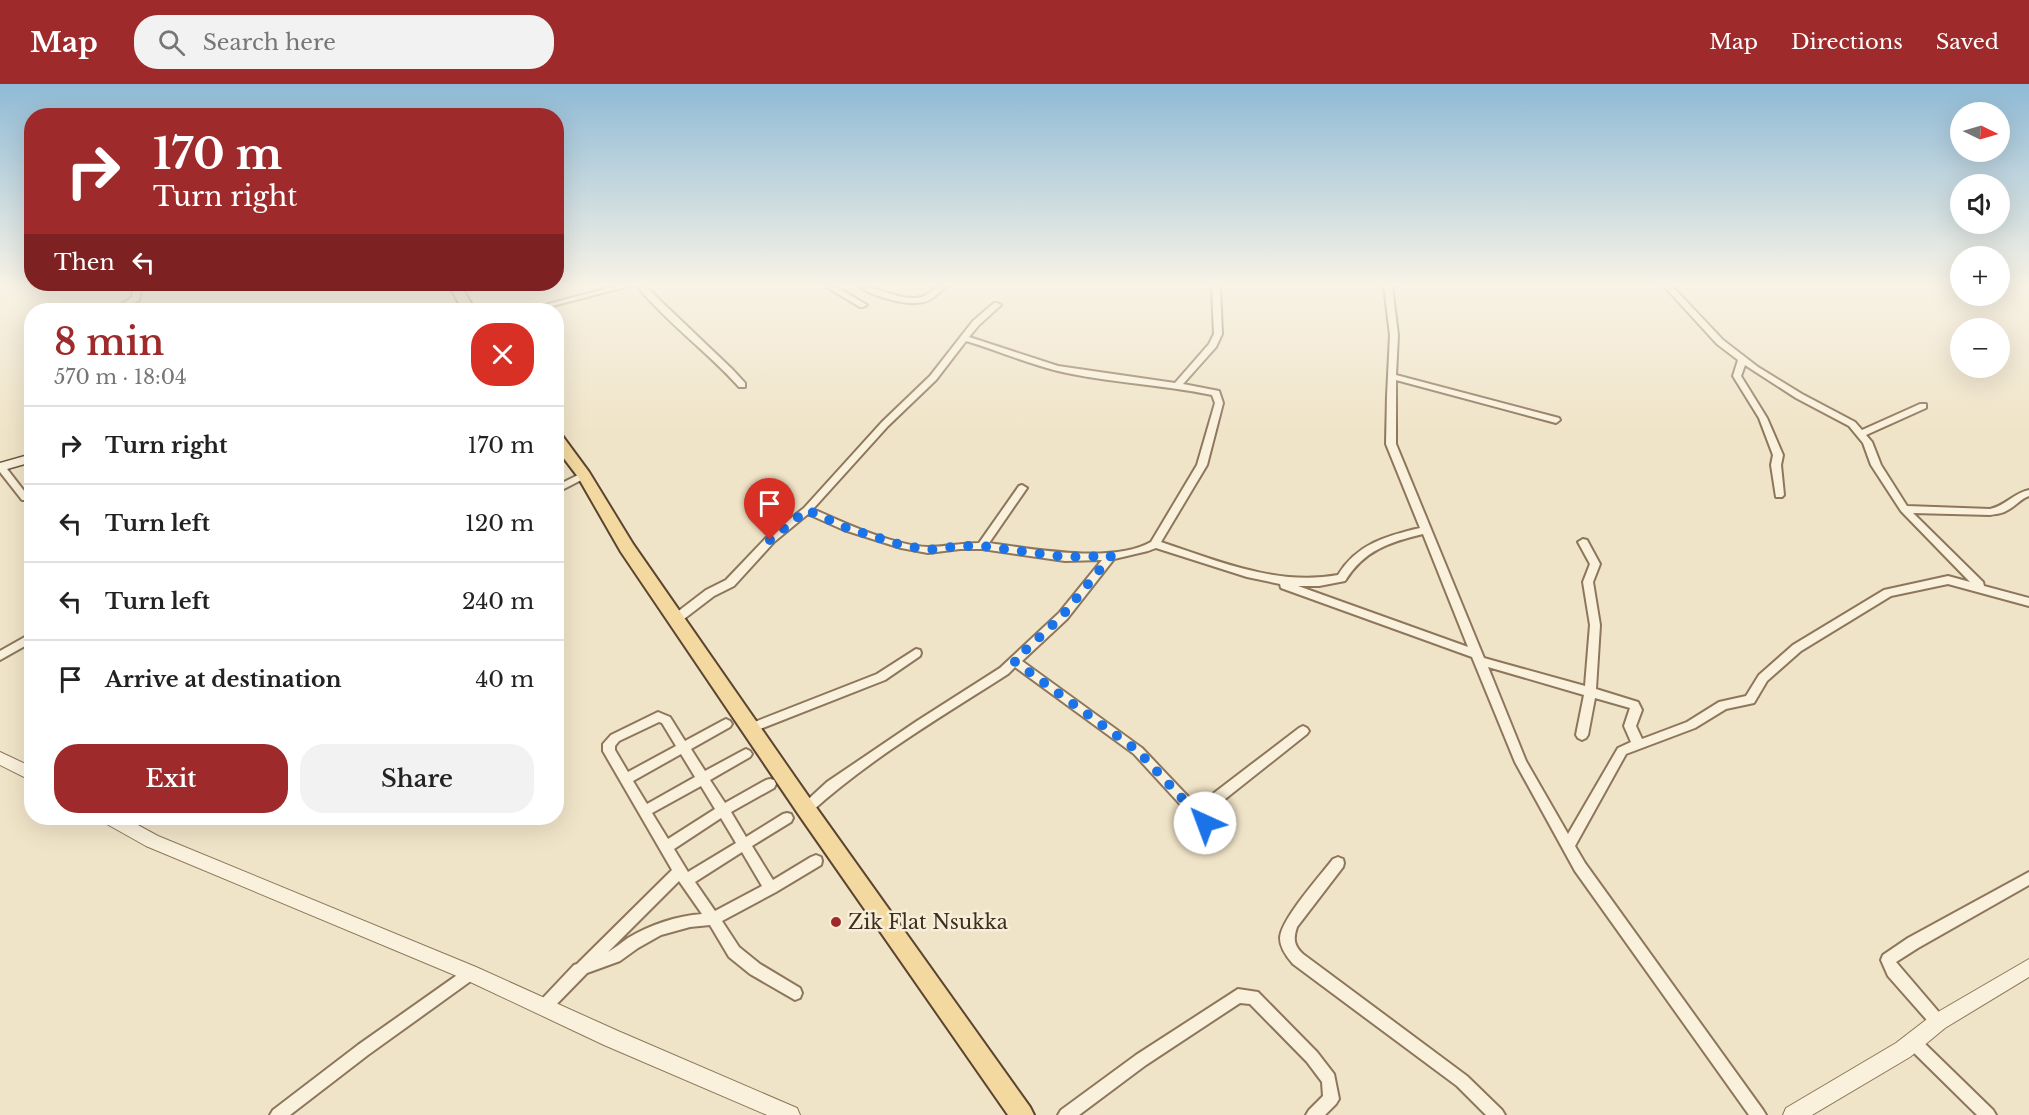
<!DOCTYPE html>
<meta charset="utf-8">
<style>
:root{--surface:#fff;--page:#f2f2f2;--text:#222;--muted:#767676;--line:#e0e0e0;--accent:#9e2a2b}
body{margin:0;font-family:"Libre Baskerville",serif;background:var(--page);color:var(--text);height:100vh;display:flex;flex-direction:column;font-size:22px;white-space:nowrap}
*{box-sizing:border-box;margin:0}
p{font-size:20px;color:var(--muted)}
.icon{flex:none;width:33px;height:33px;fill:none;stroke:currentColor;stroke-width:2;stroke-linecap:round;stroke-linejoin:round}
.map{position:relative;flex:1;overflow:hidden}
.drawer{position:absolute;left:24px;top:219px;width:540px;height:522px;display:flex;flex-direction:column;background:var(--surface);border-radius:24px;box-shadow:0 6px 24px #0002}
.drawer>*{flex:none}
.hud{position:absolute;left:24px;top:24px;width:540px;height:183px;border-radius:24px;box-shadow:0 6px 24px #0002;background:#9e2a2b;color:#fff;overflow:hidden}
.needle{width:39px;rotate:95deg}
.buttons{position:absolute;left:1950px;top:18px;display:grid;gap:12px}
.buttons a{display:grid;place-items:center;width:60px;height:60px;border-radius:50%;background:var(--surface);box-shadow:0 6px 24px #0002;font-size:30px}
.pin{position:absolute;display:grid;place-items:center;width:51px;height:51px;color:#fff;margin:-62px -26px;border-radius:50% 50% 50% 0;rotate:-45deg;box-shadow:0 0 6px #0007}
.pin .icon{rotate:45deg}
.me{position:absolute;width:66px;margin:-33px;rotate:317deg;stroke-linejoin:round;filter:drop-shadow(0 0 4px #0008)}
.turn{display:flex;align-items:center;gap:21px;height:126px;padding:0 30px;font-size:27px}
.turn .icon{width:78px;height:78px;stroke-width:2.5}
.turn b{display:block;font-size:42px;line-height:51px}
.then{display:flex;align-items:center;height:57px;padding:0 30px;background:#0003;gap:12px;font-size:22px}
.round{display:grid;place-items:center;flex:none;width:63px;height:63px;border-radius:24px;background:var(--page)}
.summary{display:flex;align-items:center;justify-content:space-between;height:102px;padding:0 30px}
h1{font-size:36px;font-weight:600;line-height:45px;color:var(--accent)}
.primary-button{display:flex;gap:12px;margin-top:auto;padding:12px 30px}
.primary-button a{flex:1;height:69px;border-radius:24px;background:var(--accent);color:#fff;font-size:24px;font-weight:600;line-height:69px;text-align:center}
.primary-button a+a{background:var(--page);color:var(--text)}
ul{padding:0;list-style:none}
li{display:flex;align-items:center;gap:18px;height:78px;padding:0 30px;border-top:2px solid var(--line)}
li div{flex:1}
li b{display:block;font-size:22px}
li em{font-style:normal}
header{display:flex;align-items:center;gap:36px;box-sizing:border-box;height:84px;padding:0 30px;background:var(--accent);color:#fff}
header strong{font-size:28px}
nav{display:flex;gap:33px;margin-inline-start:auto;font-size:21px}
.search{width:420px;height:54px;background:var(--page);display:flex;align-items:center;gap:15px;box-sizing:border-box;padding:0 21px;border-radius:24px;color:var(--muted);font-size:22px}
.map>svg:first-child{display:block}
</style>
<header>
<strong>Map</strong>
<div class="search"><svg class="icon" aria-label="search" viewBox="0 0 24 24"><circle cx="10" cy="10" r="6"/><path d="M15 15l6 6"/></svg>Search here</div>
<nav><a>Map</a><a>Directions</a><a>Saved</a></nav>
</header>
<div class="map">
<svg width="2029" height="1031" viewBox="0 0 2029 1031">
<rect width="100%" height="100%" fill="#f0e4c8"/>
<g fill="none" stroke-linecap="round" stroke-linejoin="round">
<defs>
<g id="minor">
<path d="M134,202H142L139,216L123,226H114L132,213Z"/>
<path d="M616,202H629L537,226H526Z"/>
<path d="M637,202H645L733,286L745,299V303H739C707,267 667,239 637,202Z"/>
<path d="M825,202H835L867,221L863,223H860Z"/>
<path d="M858,202C878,202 895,215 915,214C929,214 932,202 946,202C940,208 934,214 927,217C909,224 873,212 858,202Z"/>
<path d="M1212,202H1220L1222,250L1216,263L1183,300L1219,307L1223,319L1207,381L1161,458C1218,477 1276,502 1338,491C1357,460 1386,452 1420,444L1386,360L1387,312L1390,251L1384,202H1392L1398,251L1396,291L1559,334L1560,336L1556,339L1396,296V360L1484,574L1585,602L1590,541L1583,498L1590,480L1578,458L1583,455L1587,456L1600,480L1593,498L1600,541L1596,605L1638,618L1642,626L1636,642L1642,655L1687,638L1719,618L1746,612L1759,591L1793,561L1884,506L1948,492L1970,498L1901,427L1871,381L1863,359L1849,342L1796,314L1745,281L1741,292L1767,334L1783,371L1781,381L1784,411L1782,413H1776L1771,381L1773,371L1759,334L1733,292L1738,276L1717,260L1664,202H1672L1723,256L1758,283L1802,310L1855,338L1862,346L1920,320H1926V324L1866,351L1872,358L1881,381L1907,422L1990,425C2005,422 2014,409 2029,406V412C2020,415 2015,423 2006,427C2001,430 1995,430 1990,431L1913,429L1983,498L1984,502L2029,514V522L1948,500L1891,512L1801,567L1767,597L1754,619L1726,625L1695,644L1626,670L1575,762L1585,779L1763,1026L1766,1031H1749L1575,787L1515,678L1472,573L1281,504L1280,500L1247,493L1156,464L1148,467L1114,475L1067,535L1022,577L1142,664L1197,722L1299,644L1303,642L1307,644L1309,647L1307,650L1205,731L1211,739L1209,743L1205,744L1201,743L1134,670L1015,583L1008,590C941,633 869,675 810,729L806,730L802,729L800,725L802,721L827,698L917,637L1000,584L1059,529L1102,476L1065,477L982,465H960L928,469L901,464L844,446L808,430L774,458L734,502L714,512L680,538H672L671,535L672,532L706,506L726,496L766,454L804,424L882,338L930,292L973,237L994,219H997L1001,221L979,241L969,253L1058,282L1175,299L1209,260L1214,250ZM966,257C1000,267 1032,282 1067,289C1115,299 1164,301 1212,311L1215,319L1197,381L1151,458C1112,480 1033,465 989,459L1027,404L1022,401L1019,402L979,459C962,459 944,463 928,463C895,462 844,439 813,425L888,342L936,296ZM1423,450L1468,563L1298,502H1319L1345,497C1364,466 1390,458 1423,450ZM1488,583L1584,611L1576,651L1578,654L1582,656L1586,654L1588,651L1595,614L1630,624L1624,642L1631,658L1618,664L1568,750L1526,677Z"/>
<path d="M0,380L4,381L28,412L30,414L28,416H22L0,388Z"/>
<path d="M584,388L587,389L589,391L587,393L556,409V402Z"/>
<path d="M32,549V558L0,576V567Z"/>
<path d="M916,565L920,566L921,569L920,572L885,596L755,647L751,649L747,647L745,644L747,641L877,590Z"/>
<path d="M658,628L670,633L685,657L722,637L726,635L730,637L732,640L730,643L691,665L705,687L742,667L746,665L750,667L752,670L750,673L710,696L725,719L766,696L770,695L774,696L776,700L774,704L731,728L746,753L783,730L787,729L791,730L793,734L791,738L752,762L773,796L811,773L816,771L821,773L822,777L821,781L776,808L722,837L739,863L760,880L800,904L802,909L800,914L795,916L750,890L729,873L710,841L690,843L661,851L638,864L620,877L587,889L550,927L545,929L540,927L538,922L540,917L574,881L577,880L672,786L603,667V660L611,651ZM659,638L662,639L676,662L628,688L615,666V662L619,657ZM681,670L695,693L647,720L633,697ZM701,702L715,725L668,755L652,729ZM721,734L736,759L688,788L674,765ZM742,768L762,802L715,827L695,798ZM679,797L702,830C676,832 650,841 628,854C621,859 615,864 608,868Z"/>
<path d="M1338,773L1343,775L1344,779L1343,783L1297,843C1293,855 1294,862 1303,870L1467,992L1502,1026L1505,1031H1486L1457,1002L1293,880C1287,873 1280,864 1280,854C1281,835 1320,792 1333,775Z"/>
<path d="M2029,788V801L1918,864L1896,878L1943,933L1945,938L1943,943L1938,945L1933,943L1888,892L1881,876L1883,871L1908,854Z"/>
<path d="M470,882L475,884L477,889L475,894L368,971L290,1031H270L273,1026L358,961Z"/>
<path d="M1238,905L1258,908L1317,968L1334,990L1339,1015L1336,1020L1325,1031H1306L1309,1026L1323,1012L1322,998L1307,978L1250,920L1240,919L1146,981L1079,1031H1058L1061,1026L1136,971Z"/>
<path d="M1914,952L1919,954L1993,1026L1996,1031H1977L1909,964L1907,959L1909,954Z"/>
</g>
<g id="tertiary">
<path d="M0,668L32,683V697L0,681Z"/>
<path d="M103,734H125L158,752L476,883L618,947L797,1024L800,1031H767L604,961L464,895L146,762L105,739Z"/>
<path d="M2029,875V893L1945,944L1910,973L1812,1031H1783L1786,1024L1896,959L1931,932Z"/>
</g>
<path id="secondary" d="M32,370V378L0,387V379Z"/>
<g id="primary">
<path d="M449,202H461L475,226H463Z"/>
<path d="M556,349L561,350L589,388L633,460L813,719L1030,1023L1034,1031H1008L799,731L621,468L578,393L556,364Z"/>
</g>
</defs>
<!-- minor casing -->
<use href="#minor" stroke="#8d765c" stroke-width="4"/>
<!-- tertiary casing -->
<use href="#tertiary" stroke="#8d765c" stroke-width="2"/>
<!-- secondary casing -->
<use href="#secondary" stroke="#6f573f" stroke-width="3"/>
<!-- primary casing -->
<use href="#primary" stroke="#5b4430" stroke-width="4"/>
<!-- minor -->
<use href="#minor" fill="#faf1dc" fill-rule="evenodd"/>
<!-- tertiary -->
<use href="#tertiary" fill="#faf1dc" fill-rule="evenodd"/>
<!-- secondary -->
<use href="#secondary" fill="#faf1dc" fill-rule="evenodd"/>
<!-- primary -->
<use href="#primary" fill="#f3d9a0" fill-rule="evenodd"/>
</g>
<!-- sky -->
<linearGradient id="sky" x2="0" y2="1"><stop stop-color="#8fbad6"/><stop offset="0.58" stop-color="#f8f3e6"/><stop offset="1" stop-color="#f8f3e6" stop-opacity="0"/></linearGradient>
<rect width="2029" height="346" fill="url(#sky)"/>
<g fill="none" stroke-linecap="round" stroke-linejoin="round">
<!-- route -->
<path stroke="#1a73e8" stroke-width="10" stroke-dasharray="0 18" d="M770,456L807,426L847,444L901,461L928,466L960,462H982L1065,473L1111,472L1062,532L1014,577L1138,667L1205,739"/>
</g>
<!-- markers -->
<circle fill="#9e2a2b" stroke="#f7eed8" stroke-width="2" cx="836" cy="838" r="6"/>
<g text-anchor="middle" stroke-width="5" stroke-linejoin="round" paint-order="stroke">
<!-- near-poi labels -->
<g font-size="20" fill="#3d2e20" stroke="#f7eed8" text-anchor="start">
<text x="848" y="845">Zik Flat Nsukka</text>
</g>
</g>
</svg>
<div class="buttons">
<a><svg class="needle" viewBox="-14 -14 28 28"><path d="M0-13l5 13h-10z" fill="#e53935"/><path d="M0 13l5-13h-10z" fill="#767676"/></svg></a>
<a><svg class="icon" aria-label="sound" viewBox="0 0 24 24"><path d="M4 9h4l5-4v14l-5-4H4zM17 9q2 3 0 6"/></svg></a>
<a>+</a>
<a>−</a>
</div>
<div class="pin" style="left:770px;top:456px;background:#d93025"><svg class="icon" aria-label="arrive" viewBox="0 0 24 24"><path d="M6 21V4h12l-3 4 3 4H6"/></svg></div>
<svg class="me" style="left:1205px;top:739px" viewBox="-20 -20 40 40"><circle r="19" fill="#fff"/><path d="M0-13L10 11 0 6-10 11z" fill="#1a73e8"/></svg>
<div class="hud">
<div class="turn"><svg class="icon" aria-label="right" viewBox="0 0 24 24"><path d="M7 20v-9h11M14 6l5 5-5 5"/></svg><div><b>170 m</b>Turn right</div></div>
<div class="then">Then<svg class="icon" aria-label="left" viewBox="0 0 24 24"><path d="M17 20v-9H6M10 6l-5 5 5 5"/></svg></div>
</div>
<section class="drawer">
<div class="summary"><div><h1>8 min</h1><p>570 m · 18:04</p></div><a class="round" style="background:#d93025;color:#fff"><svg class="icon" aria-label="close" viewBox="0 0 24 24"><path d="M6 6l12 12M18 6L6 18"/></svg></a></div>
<ul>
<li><svg class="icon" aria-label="right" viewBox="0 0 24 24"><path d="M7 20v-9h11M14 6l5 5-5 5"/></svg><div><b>Turn right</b></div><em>170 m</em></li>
<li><svg class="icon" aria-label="left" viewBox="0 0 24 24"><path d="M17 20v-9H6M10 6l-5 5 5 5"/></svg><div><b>Turn left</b></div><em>120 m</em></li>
<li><svg class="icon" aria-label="left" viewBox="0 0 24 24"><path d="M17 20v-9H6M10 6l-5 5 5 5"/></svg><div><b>Turn left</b></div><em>240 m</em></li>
<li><svg class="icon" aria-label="arrive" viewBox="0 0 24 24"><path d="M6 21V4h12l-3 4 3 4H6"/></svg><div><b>Arrive at destination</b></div><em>40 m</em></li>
</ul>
<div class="primary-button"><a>Exit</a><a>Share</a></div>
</section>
</div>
